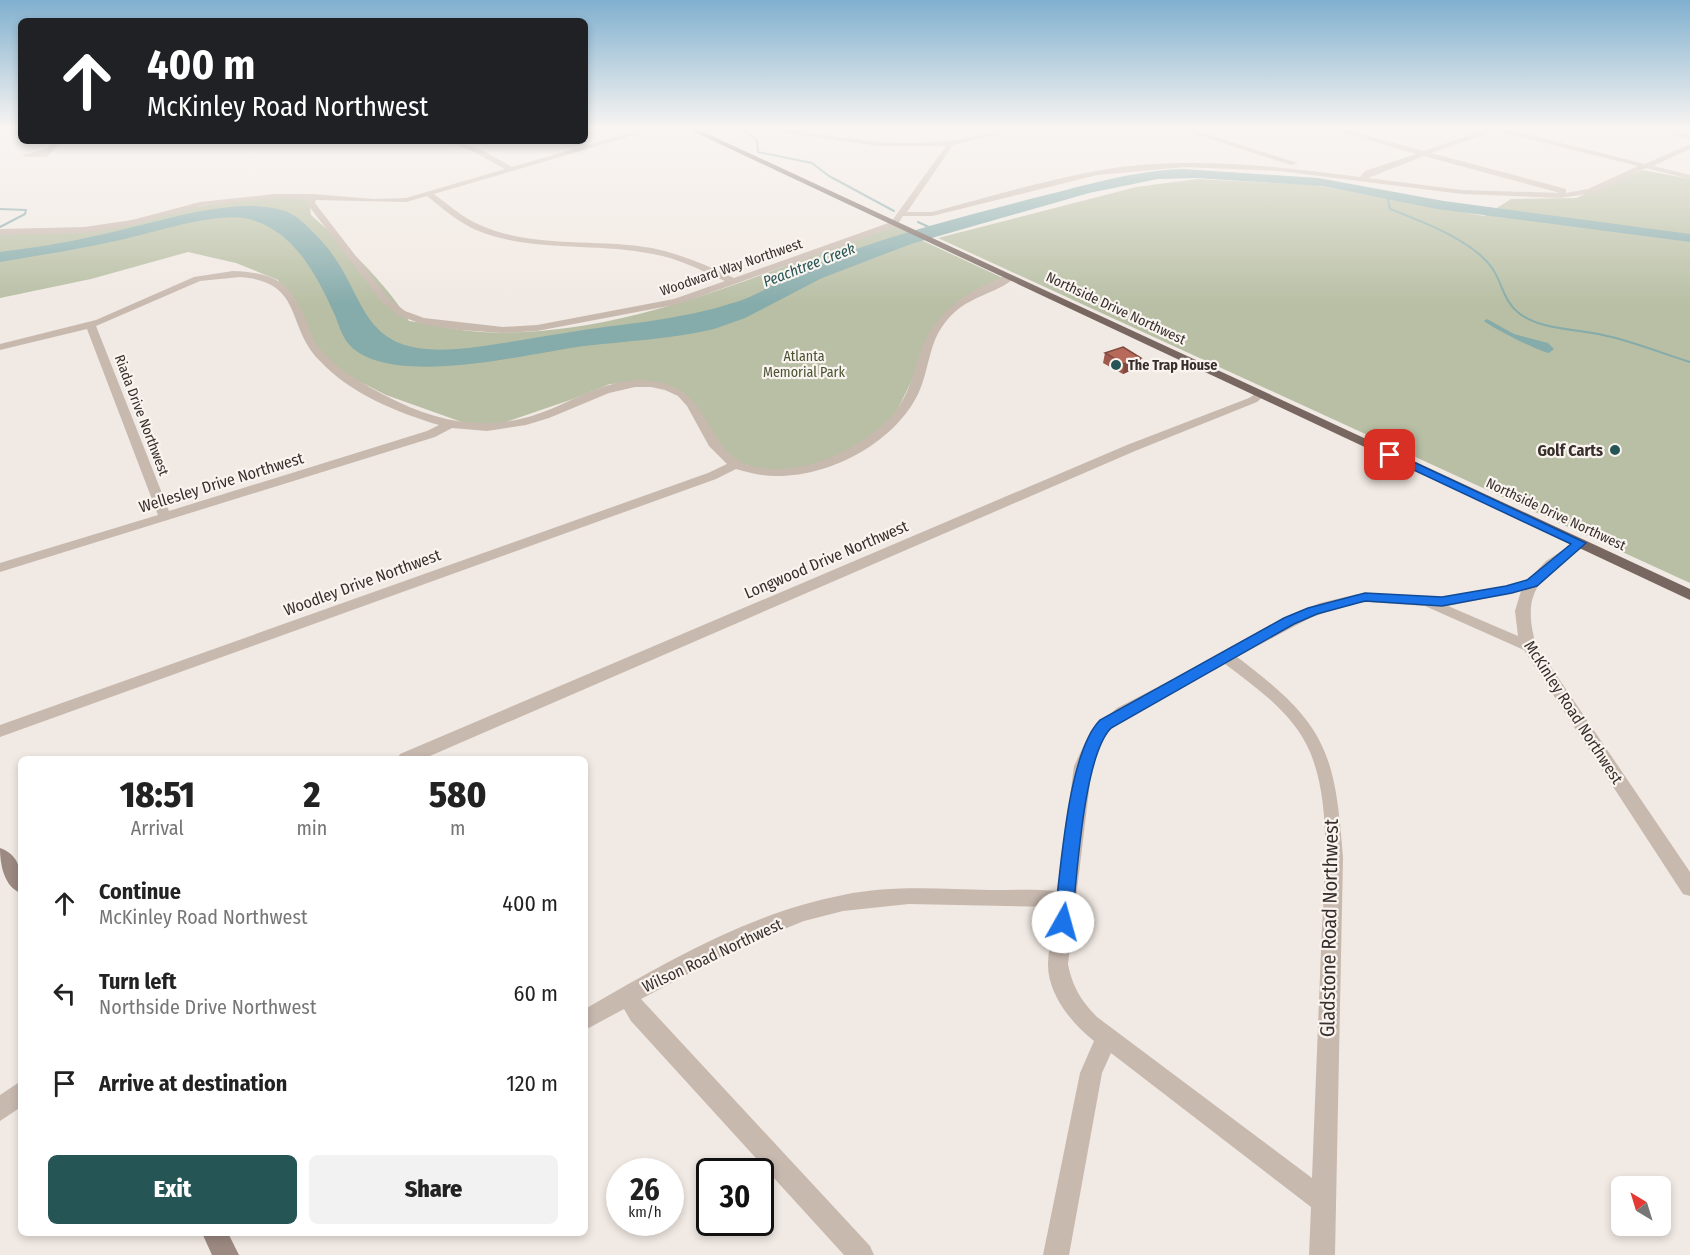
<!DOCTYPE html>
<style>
:root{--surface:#fff;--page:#f2f2f2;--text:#222;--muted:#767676;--accent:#265555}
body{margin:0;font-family:"Fira Sans Condensed",sans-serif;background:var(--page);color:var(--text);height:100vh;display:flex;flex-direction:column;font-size:22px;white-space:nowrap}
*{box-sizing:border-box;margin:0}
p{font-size:20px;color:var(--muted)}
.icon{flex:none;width:33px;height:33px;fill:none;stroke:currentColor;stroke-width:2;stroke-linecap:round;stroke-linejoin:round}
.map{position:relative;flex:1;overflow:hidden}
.side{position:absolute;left:18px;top:756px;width:570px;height:480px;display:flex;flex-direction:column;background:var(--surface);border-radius:9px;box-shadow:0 3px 9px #0003}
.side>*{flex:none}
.top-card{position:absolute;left:18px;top:18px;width:570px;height:126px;border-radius:9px;box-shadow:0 3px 9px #0003;background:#202124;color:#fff;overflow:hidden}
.needle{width:39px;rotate:322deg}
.controls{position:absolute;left:1611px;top:1176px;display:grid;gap:12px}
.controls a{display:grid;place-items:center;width:60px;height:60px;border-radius:9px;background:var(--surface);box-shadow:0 3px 9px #0003;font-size:30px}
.speed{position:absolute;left:606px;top:1158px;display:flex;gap:12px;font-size:30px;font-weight:700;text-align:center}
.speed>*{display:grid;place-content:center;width:78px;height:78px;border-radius:50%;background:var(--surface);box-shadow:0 3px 9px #0003;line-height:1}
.speed small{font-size:15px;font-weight:400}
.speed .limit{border:3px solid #111;border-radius:9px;background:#fff;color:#111}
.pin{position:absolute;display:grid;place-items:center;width:51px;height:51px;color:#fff;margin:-26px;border-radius:12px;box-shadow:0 3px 9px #0006}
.me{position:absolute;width:66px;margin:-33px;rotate:7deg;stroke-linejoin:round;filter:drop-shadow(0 0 4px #0008)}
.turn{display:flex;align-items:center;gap:21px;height:126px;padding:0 30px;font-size:27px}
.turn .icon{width:78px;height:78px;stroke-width:2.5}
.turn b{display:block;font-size:42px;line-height:51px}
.eta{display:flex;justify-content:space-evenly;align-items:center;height:102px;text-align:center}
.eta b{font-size:36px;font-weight:800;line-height:42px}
.primary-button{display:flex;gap:12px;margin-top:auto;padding:12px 30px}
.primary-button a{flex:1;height:69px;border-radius:9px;background:var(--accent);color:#fff;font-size:24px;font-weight:800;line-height:69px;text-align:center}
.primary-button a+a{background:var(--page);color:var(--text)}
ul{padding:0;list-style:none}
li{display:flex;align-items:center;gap:18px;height:90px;padding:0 30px}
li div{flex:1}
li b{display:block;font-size:22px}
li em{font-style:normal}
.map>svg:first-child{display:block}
</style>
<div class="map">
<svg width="1690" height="1255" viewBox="0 0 1690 1255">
<rect width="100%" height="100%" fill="#f1e9e3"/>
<!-- green -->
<g fill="#b8bfa4">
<path d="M1643,170L1690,179V583L938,238L1136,187L1197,179L1314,185L1484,216L1511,199L1576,198Z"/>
<path d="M267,196L309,197L311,215C346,246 383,279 409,321C432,324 457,331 481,332C623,339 766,272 896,223L919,239L1003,278L942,318L893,419L859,451L779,475L733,466L684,393L655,382L610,384L573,399L503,423L473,426L386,395L327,365L278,280L236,263L188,252L91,279L0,298V233L102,227L182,209Z"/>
</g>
<!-- water -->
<g fill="#85abaa">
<path d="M1183,169L1318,178L1444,201L1690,234V242L1437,209L1322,186L1196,178L1158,179L1089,193L911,244L822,278L745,318L714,329C671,339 627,341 584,346C530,353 385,391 347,342C341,334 338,322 334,313C316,274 294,231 249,219C218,211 153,233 120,240C81,249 40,255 0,262V252C32,248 64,243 95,236C147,226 235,194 285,211C298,216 306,225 315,234C372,290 350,357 457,349C494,346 529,338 565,333C624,323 678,321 736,302C762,294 785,276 811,266C885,236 961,217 1038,197C1087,185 1132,171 1183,169Z"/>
<path d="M1487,319L1514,334L1548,343L1554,349L1549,353C1537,351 1493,328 1484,321Z"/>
</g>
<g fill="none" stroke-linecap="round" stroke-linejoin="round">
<!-- stream -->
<g stroke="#85abaa" stroke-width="2">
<path d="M745,131L757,140L758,152L812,163L829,176L894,211"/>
<path d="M1387,195L1390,209C1421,221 1476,241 1494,271C1503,286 1504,302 1520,314C1542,330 1577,329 1603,335C1632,341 1661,353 1690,362"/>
<path d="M0,209L26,210L25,214L0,227"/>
<path d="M918,222L931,228"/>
</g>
<!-- minor -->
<g fill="#c8b9af" fill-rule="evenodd">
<path d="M643,129H655L434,194C449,205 463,218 480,225C534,249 596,238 652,248C681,254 708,266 734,278L891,222L946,146H879L758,129C807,129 855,143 904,143C925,143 947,142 968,138C985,135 1000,129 1017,129L953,145L907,212H932C986,198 1041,181 1096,171C1183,155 1273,166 1360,177L1365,171L1416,154L1331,129H1343L1424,151L1486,129H1506L1645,164L1690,144V149L1653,166L1690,175V179L1646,168L1593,193L1560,198L1462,194L1280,171L1185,167L1097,175L932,216H903L897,226L679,304L537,331L503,333L459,330L422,324L397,315L382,302L308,205V200L275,198L200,206L133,225L84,233L0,235V229L84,227L132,220L200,202L275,194H313L374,199L406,198L505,169L474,152L445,141C470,141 491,155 512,167ZM1495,131L1638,166L1588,189L1566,193V189L1431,153ZM1424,156L1560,193H1562L1462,190L1368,178ZM427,196C442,208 458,222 476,230C532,253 594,242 653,254C678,258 702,271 725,281L674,299L537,325L503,327L424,318L405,311L388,298L315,203L316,200L406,202Z"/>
<path d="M1179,129H1190L1298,163L1291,165Z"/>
<path d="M1655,129H1667L1690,135V139Z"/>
<path d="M53,141H61L47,157H26L22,155L46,149Z"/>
<path d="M233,271C274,273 289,280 305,318C309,327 312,337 317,345C333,367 360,382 384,395C443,426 496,434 558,406C588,393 619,376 652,381C722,390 698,466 772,469C814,471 862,447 891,417C906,400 912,380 918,359C930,320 953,300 989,283C997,280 1008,272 1016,277C994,296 965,295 944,324C929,343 929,370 919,392C896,442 830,477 776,476C762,476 750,473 736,469L716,479L0,737V725L708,473L727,464L709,446L687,406L678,396L665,390L651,387H635L609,393L549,418L526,425L487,431L452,428L435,437L0,572V563L158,515L87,329L0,350V344L96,320L194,277ZM240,277C304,282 285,324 319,360C349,393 398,413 439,425L427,431L169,511L96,326L200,281Z"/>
<path d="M1260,391L1266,394L1257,402L1135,451L423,759H397L400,754L1127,445L1249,398Z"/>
<path d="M1580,539L1585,540L1587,543L1585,546C1542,576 1520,589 1536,645L1690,872V896L1683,894L1524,650L1425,606L1368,602L1348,604L1310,618L1237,657C1325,723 1335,750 1343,857L1335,1255H1309L1311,1207L1111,1053L1102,1073L1069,1255H1043L1080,1073L1094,1041C1071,1023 1047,993 1048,963C1049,944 1053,925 1055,907L909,904L843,911L804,921L735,949L641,999L870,1246L874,1255H844L631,1021L624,1009L585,1030V1009C666,962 750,913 843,895C892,885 940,889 989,890C1012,890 1035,889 1058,891L1074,766L1091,730L1117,708L1181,675L1279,620L1320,603L1358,594L1442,597L1494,589L1528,580L1546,561ZM1521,591L1515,611L1518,636L1448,606ZM1225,664C1257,688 1294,714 1310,752C1334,809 1323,889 1321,951C1318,1026 1315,1102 1312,1178L1097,1017C1081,1001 1072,986 1068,964L1092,766C1095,756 1098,745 1105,736C1126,709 1193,683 1225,664Z"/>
<path d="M21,1081V1107L0,1121V1095Z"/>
</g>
<!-- secondary -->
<g fill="#9c8981" fill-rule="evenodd">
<path d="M0,848C22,856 21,874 21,893C4,887 0,864 0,848Z"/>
<path d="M202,1233H228L239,1255H212Z"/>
</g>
<!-- primary -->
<path fill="#786660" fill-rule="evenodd" d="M688,129H697L1690,589V600Z"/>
</g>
<!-- wall -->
<path fill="#9e5b4d" d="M1105,353L1139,367L1123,374L1103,363Z"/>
<!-- shaded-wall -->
<path fill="#814a3f" d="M1141,358L1139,367L1123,374L1124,364Z"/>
<!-- building -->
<path fill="#b86a5a" stroke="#814a3f" stroke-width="1.5" d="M1123,347L1141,358L1124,364L1105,353Z"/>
<!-- sky -->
<linearGradient id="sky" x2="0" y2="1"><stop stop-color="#80b0cf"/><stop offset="0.42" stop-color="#f9f5f2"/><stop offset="1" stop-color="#f9f5f2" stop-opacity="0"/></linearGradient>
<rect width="1690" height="305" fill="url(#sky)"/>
<!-- route -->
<path fill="#1a73e8" stroke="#114b97" stroke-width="1.5" d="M1390,451L1586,543L1537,586L1512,593L1442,606L1365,601L1317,614L1294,624L1111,728C1083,757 1077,878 1072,922L1069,927L1063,930L1057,927L1054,922C1061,872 1067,754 1100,720L1284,618L1308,608L1365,593L1442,597L1506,586L1527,580L1571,544L1386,457L1385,455Z"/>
<!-- markers -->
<g fill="#265555" stroke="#f9f4ef" stroke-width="2">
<circle cx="1116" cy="365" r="6"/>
<circle cx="1615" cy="450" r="6"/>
</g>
<g text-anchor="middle" stroke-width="4.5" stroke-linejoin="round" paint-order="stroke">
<!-- far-street labels -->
<g font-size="14" fill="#382f2c" stroke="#f9f4ef">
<text transform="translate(731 267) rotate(-19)" y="5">Woodward Way Northwest</text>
<text transform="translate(1116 308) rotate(25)" y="5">Northside Drive Northwest</text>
<text transform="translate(142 415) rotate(69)" y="5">Riada Drive Northwest</text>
<text transform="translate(1556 514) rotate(25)" y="5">Northside Drive Northwest</text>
</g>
<!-- far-park labels -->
<g font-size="14" fill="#4a5433" stroke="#f9f4ef">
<text x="804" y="361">Atlanta<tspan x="804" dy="16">Memorial Park</tspan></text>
</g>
<!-- far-poi labels -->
<g font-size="14" font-weight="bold" fill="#382f2c" stroke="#f9f4ef" text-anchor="start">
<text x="1128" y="370">The Trap House</text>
</g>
<!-- far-water labels -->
<g font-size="15" font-style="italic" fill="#265555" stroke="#f9f4ef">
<text transform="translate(809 265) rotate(-21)" y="5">Peachtree Creek</text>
</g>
<!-- poi labels -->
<g font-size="16" font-weight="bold" fill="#382f2c" stroke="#f9f4ef" text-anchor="end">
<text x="1603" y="456">Golf Carts</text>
</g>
<!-- street labels -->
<g font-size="16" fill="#382f2c" stroke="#f9f4ef">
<text transform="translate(221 482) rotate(-17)" y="6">Wellesley Drive Northwest</text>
<text transform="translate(826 559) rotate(-23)" y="6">Longwood Drive Northwest</text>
<text transform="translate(362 582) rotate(-20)" y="6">Woodley Drive Northwest</text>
<text transform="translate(1574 712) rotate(57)" y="6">McKinley Road Northwest</text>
<text transform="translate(712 955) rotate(-25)" y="6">Wilson Road Northwest</text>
</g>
<!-- near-street labels -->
<g font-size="20" fill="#382f2c" stroke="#f9f4ef">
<text transform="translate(1329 928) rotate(-89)" y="7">Gladstone Road Northwest</text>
</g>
</g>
</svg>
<div class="controls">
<a><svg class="needle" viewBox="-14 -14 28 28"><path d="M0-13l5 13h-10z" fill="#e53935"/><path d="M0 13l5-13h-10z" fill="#767676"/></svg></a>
</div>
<div class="speed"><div>26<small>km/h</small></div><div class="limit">30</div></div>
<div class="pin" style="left:1390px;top:455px;background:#d93025"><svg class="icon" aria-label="arrive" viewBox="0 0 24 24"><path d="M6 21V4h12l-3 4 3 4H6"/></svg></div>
<svg class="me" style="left:1063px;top:922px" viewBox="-20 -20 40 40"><circle r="19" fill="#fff"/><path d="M0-13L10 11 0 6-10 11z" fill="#1a73e8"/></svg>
<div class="top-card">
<div class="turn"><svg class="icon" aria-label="ahead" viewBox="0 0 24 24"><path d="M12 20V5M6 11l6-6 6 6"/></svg><div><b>400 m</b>McKinley Road Northwest</div></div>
</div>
<section class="side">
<div class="eta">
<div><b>18:51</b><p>Arrival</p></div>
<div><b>2</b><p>min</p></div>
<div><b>580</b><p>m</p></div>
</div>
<ul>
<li><svg class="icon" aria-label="ahead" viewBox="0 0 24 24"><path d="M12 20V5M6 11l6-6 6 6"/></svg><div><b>Continue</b><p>McKinley Road Northwest</p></div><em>400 m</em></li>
<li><svg class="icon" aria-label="left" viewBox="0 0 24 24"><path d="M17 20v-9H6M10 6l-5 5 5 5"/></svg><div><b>Turn left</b><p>Northside Drive Northwest</p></div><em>60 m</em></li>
<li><svg class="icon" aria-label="arrive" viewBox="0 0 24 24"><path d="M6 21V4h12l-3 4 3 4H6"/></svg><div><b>Arrive at destination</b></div><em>120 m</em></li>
</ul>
<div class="primary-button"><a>Exit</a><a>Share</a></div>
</section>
</div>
